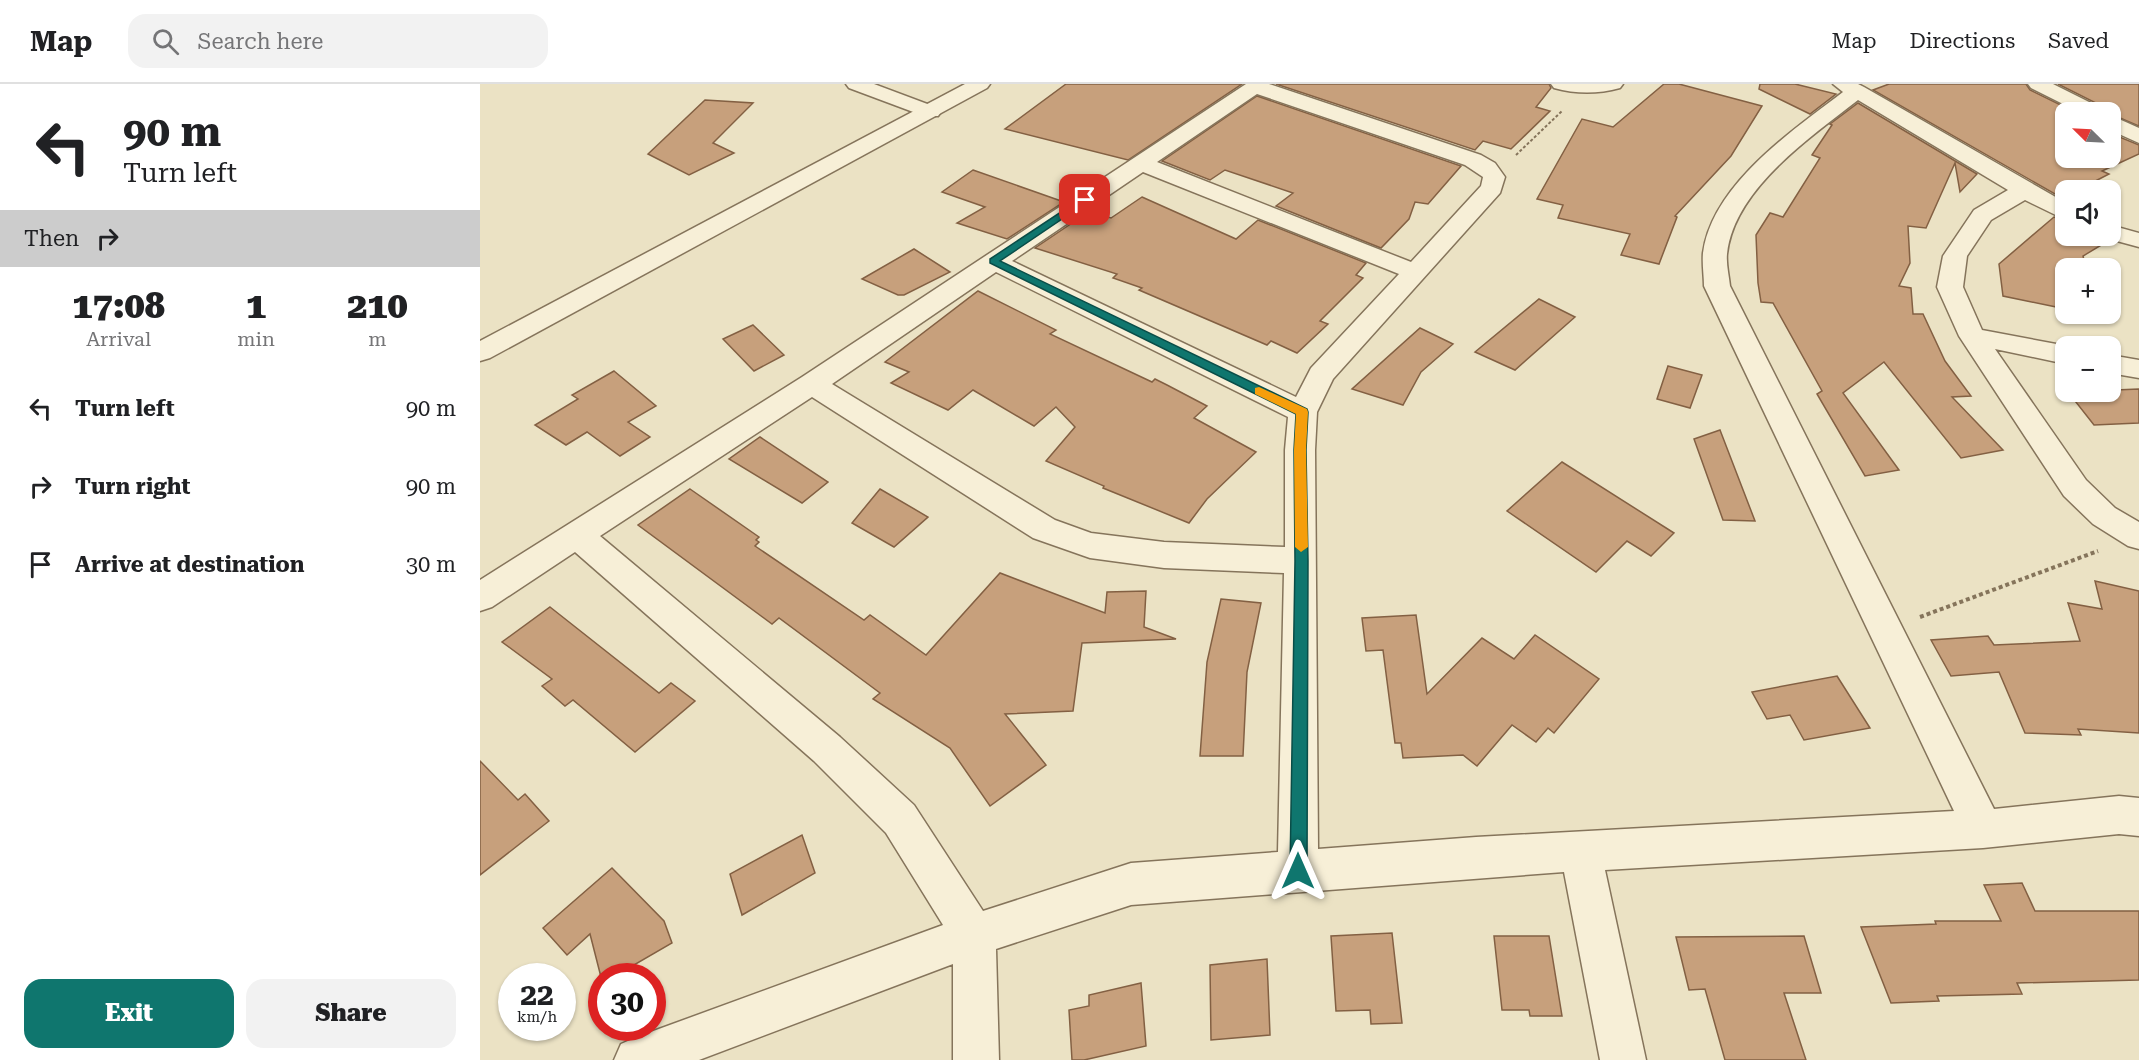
<!DOCTYPE html>
<meta charset="utf-8">
<style>
:root{--surface:#fff;--page:#f2f2f2;--text:#202124;--muted:#757577;--line:#e0e0e0;--accent:#0f766e}
body{margin:0;font-family:"Roboto Serif",serif;background:var(--page);color:var(--text);height:100vh;display:flex;flex-direction:column;font-size:22px;white-space:nowrap}
*{box-sizing:border-box;margin:0}
p{font-size:20px;color:var(--muted)}
.icon{flex:none;width:33px;height:33px;fill:none;stroke:currentColor;stroke-width:2;stroke-linecap:round;stroke-linejoin:round}
.map{position:relative;flex:1;overflow:hidden}
.details{display:flex;flex-direction:column;background:var(--surface);width:480px}
.details>*{flex:none}
.banner{background:#fff;color:var(--text);overflow:hidden}
.needle{width:39px;rotate:294deg}
.buttons{position:absolute;left:1575px;top:18px;display:grid;gap:12px}
.buttons a{display:grid;place-items:center;width:66px;height:66px;border-radius:12px;background:var(--surface);box-shadow:0 2px 4px #0004;font-size:30px}
.speed{position:absolute;left:18px;top:879px;display:flex;gap:12px;font-size:30px;font-weight:700;text-align:center}
.speed>*{display:grid;place-content:center;width:78px;height:78px;border-radius:50%;background:var(--surface);box-shadow:0 2px 4px #0004;line-height:1}
.speed small{font-size:15px;font-weight:400}
.speed .limit{border:9px solid #d22;background:#fff;color:#111}
.pin{position:absolute;display:grid;place-items:center;width:51px;height:51px;color:#fff;margin:-26px;border-radius:12px;box-shadow:0 3px 9px #0006}
.me{position:absolute;width:66px;margin:-33px;rotate:0deg;stroke-linejoin:round;filter:drop-shadow(0 0 4px #0008)}
.turn{display:flex;align-items:center;gap:21px;height:126px;padding:0 24px;font-size:27px}
.turn .icon{width:78px;height:78px;stroke-width:2.5}
.turn b{display:block;font-size:42px;line-height:51px}
.then{display:flex;align-items:center;height:57px;padding:0 24px;background:#0003;gap:12px;font-size:22px}
.eta{display:flex;justify-content:space-evenly;align-items:center;height:102px;text-align:center}
.eta b{font-size:36px;font-weight:800;line-height:42px}
.primary-button{display:flex;gap:12px;margin-top:auto;padding:12px 24px}
.primary-button a{flex:1;height:69px;border-radius:18px;background:var(--accent);color:#fff;font-size:24px;font-weight:800;line-height:69px;text-align:center}
.primary-button a+a{background:var(--page);color:var(--text)}
ul{padding:0;list-style:none}
li{display:flex;align-items:center;gap:18px;height:78px;padding:0 24px}
li div{flex:1}
li b{display:block;font-size:22px}
li em{font-style:normal}
header{display:flex;align-items:center;gap:36px;box-sizing:border-box;height:84px;padding:0 30px;background:var(--surface);border-bottom:2px solid var(--line)}
header strong{font-size:28px}
nav{display:flex;gap:33px;margin-inline-start:auto;font-size:21px}
.search{width:420px;height:54px;background:var(--page);display:flex;align-items:center;gap:15px;box-sizing:border-box;padding:0 21px;border-radius:18px;color:var(--muted);font-size:22px}
main{display:flex;flex:1;min-height:0}
.map>svg:first-child{display:block}
</style>
<header>
<strong>Map</strong>
<div class="search"><svg class="icon" aria-label="search" viewBox="0 0 24 24"><circle cx="10" cy="10" r="6"/><path d="M15 15l6 6"/></svg>Search here</div>
<nav><a>Map</a><a>Directions</a><a>Saved</a></nav>
</header>
<main>
<section class="details">
<div class="banner">
<div class="turn"><svg class="icon" aria-label="left" viewBox="0 0 24 24"><path d="M17 20v-9H6M10 6l-5 5 5 5"/></svg><div><b>90 m</b>Turn left</div></div>
<div class="then">Then<svg class="icon" aria-label="right" viewBox="0 0 24 24"><path d="M7 20v-9h11M14 6l5 5-5 5"/></svg></div>
</div>
<div class="eta">
<div><b>17:08</b><p>Arrival</p></div>
<div><b>1</b><p>min</p></div>
<div><b>210</b><p>m</p></div>
</div>
<ul>
<li><svg class="icon" aria-label="left" viewBox="0 0 24 24"><path d="M17 20v-9H6M10 6l-5 5 5 5"/></svg><div><b>Turn left</b></div><em>90 m</em></li>
<li><svg class="icon" aria-label="right" viewBox="0 0 24 24"><path d="M7 20v-9h11M14 6l5 5-5 5"/></svg><div><b>Turn right</b></div><em>90 m</em></li>
<li><svg class="icon" aria-label="arrive" viewBox="0 0 24 24"><path d="M6 21V4h12l-3 4 3 4H6"/></svg><div><b>Arrive at destination</b></div><em>30 m</em></li>
</ul>
<div class="primary-button"><a>Exit</a><a>Share</a></div>
</section>
<div class="map">
<svg width="1659" height="976" viewBox="0 0 1659 976">
<rect width="100%" height="100%" fill="#ebe2c4"/>
<!-- building -->
<g fill="#c7a07c" stroke="#836043" stroke-width="1.5">
<path d="M586,0H762L648,76L525,45Z"/>
<path d="M796,0H1069L1071,4L1056,23L1070,27L1031,65L1003,57L995,66Z"/>
<path d="M1184,0H1199L1282,22L1251,72L1195,132L1197,133L1179,180L1141,171L1150,150L1078,134L1083,121L1057,115L1102,35L1133,43Z"/>
<path d="M1280,0H1315L1356,10L1330,30L1279,5Z"/>
<path d="M1409,0H1546L1550,6L1595,28H1586V74H1630V49L1659,61V70L1622,87L1629,90L1598,106H1586V113L1582,114L1393,6Z"/>
<path d="M1578,0H1659V42L1626,28L1622,22Z"/>
<path d="M777,12L981,82L948,120L935,118L929,135L901,164L796,122L813,109L745,86L730,96L682,77Z"/>
<path d="M225,16L273,19L233,59L254,69L209,91L168,70Z"/>
<path d="M1378,19L1497,90L1480,108L1475,79L1446,144L1428,142L1430,179L1419,202L1431,204L1433,230H1443L1465,277L1491,312L1472,313L1523,366L1481,374L1404,278L1363,309L1419,386L1385,392L1337,310L1342,307L1293,219L1281,218L1278,199L1276,151L1290,129L1303,133L1340,74L1332,71L1352,41L1350,40Z"/>
<path d="M493,86L584,118L527,155L477,139L505,123L462,108Z"/>
<path d="M662,113L756,155L778,136L886,179L876,191L883,194L840,237L848,240L817,269L791,257L787,261L659,206L662,204L633,194L637,190L555,164L610,127L631,134Z"/>
<path d="M1574,133L1586,138V152H1619L1620,155L1628,157L1603,172L1606,184H1586V225L1523,212L1519,180Z"/>
<path d="M434,165L470,188L424,211H418L382,195Z"/>
<path d="M498,207L576,246L570,250L672,298L675,295L687,301L727,322L714,334L776,368L727,415L709,439L623,404L624,402L566,377L595,343L576,323L554,342L493,306L468,326L411,299L429,288L405,278Z"/>
<path d="M1059,215L1095,233L1035,286L995,268Z"/>
<path d="M273,241L304,271L274,287L243,255Z"/>
<path d="M940,244L973,260L941,288L923,321L872,305Z"/>
<path d="M1188,282L1222,291L1210,324L1177,315Z"/>
<path d="M134,287L176,322L148,338L170,353L140,372L107,348L86,361L55,341L98,315L92,311Z"/>
<path d="M1659,305V339L1614,341L1588,308Z"/>
<path d="M1240,346L1275,437L1243,436L1214,355Z"/>
<path d="M280,353L348,398L322,419L249,375Z"/>
<path d="M1082,378L1194,449L1171,472L1147,457L1116,488L1027,427Z"/>
<path d="M210,405L279,453L276,456L279,458L275,462L384,536L390,531L446,571L520,489L625,529L627,508L666,507L664,543L696,555L602,559L593,627L525,630L566,681L510,722L470,664L393,615L400,609L299,534L292,540L158,441Z"/>
<path d="M400,405L448,433L414,463L372,439Z"/>
<path d="M1615,497L1659,507V649L1598,645L1601,651L1545,649L1519,588L1471,592L1451,556L1508,552L1514,561L1600,557L1588,519L1622,525Z"/>
<path d="M741,515L781,519L767,588L763,672H720L727,578Z"/>
<path d="M70,523L179,609L191,599L215,617L155,668L93,616L85,622L62,602L72,595L22,558Z"/>
<path d="M936,531L947,610L1002,554L1034,575L1055,551L1119,595L1074,649L1068,644L1056,658L1032,641L997,682L983,671L923,674L921,659H915L903,566L886,567L882,534Z"/>
<path d="M1357,592L1390,644L1324,656L1310,631L1287,635L1272,608Z"/>
<path d="M0,677L38,716L45,710L69,737L0,791Z"/>
<path d="M322,751L335,789L262,831L250,790Z"/>
<path d="M132,784L184,837L192,859L135,892H122V897L110,850L87,871L63,844Z"/>
<path d="M1542,799L1555,827H1659V896L1537,899L1542,910L1457,912L1459,917L1411,919L1381,843L1456,840L1455,837H1521L1504,801Z"/>
<path d="M912,849L922,939L891,940L890,926L856,927L851,852Z"/>
<path d="M1014,852H1069L1082,932H1050L1049,926H1022Z"/>
<path d="M1324,852L1341,909H1304L1326,976H1245L1225,905L1209,906L1196,853Z"/>
<path d="M787,875L790,951L731,956L730,881Z"/>
<path d="M661,899L666,962L604,976H592L589,926L609,922V911Z"/>
</g>
<g fill="none" stroke-linecap="round" stroke-linejoin="round">
<defs>
<g id="minor">
<path d="M366,0H394L458,24L461,28L458,32H444L369,4Z"/>
<path d="M766,0H789L1001,71L1015,79L1025,93L1020,109L853,295L837,328L835,366L838,765L996,753L1474,727L1224,202C1224,192 1222,180 1223,169C1232,101 1312,47 1363,8L1353,0H1378L1384,3L1586,119V136L1545,116L1511,136L1487,172L1483,203L1502,246L1587,262H1586V280L1515,265L1606,396L1635,424L1659,438V465L1648,462L1613,440L1584,412L1479,252L1457,203L1463,172L1494,126L1528,106L1378,16C1331,53 1254,105 1247,170C1246,180 1249,192 1250,202L1514,725L1639,712L1659,714V752L1639,750L1503,764L1125,786L1166,976H1120L1084,788L651,821L516,865L519,976H473V880L219,976H134L141,960L157,953L463,841L406,749L334,677L95,468L12,523L0,527V496L322,293ZM777,10L985,81L1003,93L1001,102L931,178L677,78ZM663,88L919,190L831,284L816,313L532,177ZM516,188L808,333L805,366V463L684,458L611,449L575,436L352,300ZM332,313L553,454L610,474L684,484L804,489L798,768L651,779L503,827L434,721L360,653L120,452Z"/>
<path d="M1071,0H1143L1140,4C1118,10 1096,10 1074,4Z"/>
<path d="M1548,0H1573L1621,24L1624,28H1599L1551,4Z"/>
<path d="M1630,31L1659,44V59L1630,46Z"/>
<path d="M1630,141L1659,149V163L1622,153L1621,152H1630Z"/>
<path d="M1630,271L1659,276V294L1630,289Z"/>
</g>
<path id="tertiary" d="M485,0H510L507,4L10,274L0,277V257Z"/>
</defs>
<!-- minor casing -->
<use href="#minor" stroke="#85745b" stroke-width="3"/>
<!-- tertiary casing -->
<use href="#tertiary" stroke="#85745b" stroke-width="3"/>
<!-- path-far1 -->
<path stroke="#85745b" stroke-width="2" stroke-dasharray="3 2" stroke-linecap="butt" d="M1036,71L1082,27"/>
<!-- path -->
<path stroke="#85745b" stroke-width="4" stroke-dasharray="4 3" stroke-linecap="butt" d="M1440,533L1618,467"/>
<!-- minor -->
<use href="#minor" fill="#f7efd7" fill-rule="evenodd"/>
<!-- tertiary -->
<use href="#tertiary" fill="#f7efd7" fill-rule="evenodd"/>
</g>
<!-- route -->
<path fill="#0f766e" stroke="#0a4d48" stroke-width="1.5" d="M602,114L610,116L520,177L827,325L828,328L826,366L828,477L827,787L824,793L818,795L812,793L810,787L815,477L814,366L816,330L510,179V175Z"/>
<!-- slow -->
<path fill="#f59e0b" d="M779,303L827,325L828,328L826,366L828,463L821,468L815,463L814,366L816,330L775,310V304Z"/>
</svg>
<div class="buttons">
<a><svg class="needle" viewBox="-14 -14 28 28"><path d="M0-13l5 13h-10z" fill="#e53935"/><path d="M0 13l5-13h-10z" fill="#757577"/></svg></a>
<a><svg class="icon" aria-label="sound" viewBox="0 0 24 24"><path d="M4 9h4l5-4v14l-5-4H4zM17 9q2 3 0 6"/></svg></a>
<a>+</a>
<a>−</a>
</div>
<div class="speed"><div>22<small>km/h</small></div><div class="limit">30</div></div>
<div class="pin" style="left:605px;top:116px;background:#d93025"><svg class="icon" aria-label="arrive" viewBox="0 0 24 24"><path d="M6 21V4h12l-3 4 3 4H6"/></svg></div>
<svg class="me" style="left:818px;top:787px" viewBox="-20 -20 40 40"><path d="M0-17L14 15 0 8-14 15z" fill="#0f766e" stroke="#fff" stroke-width="4"/></svg>
</div>
</main>
